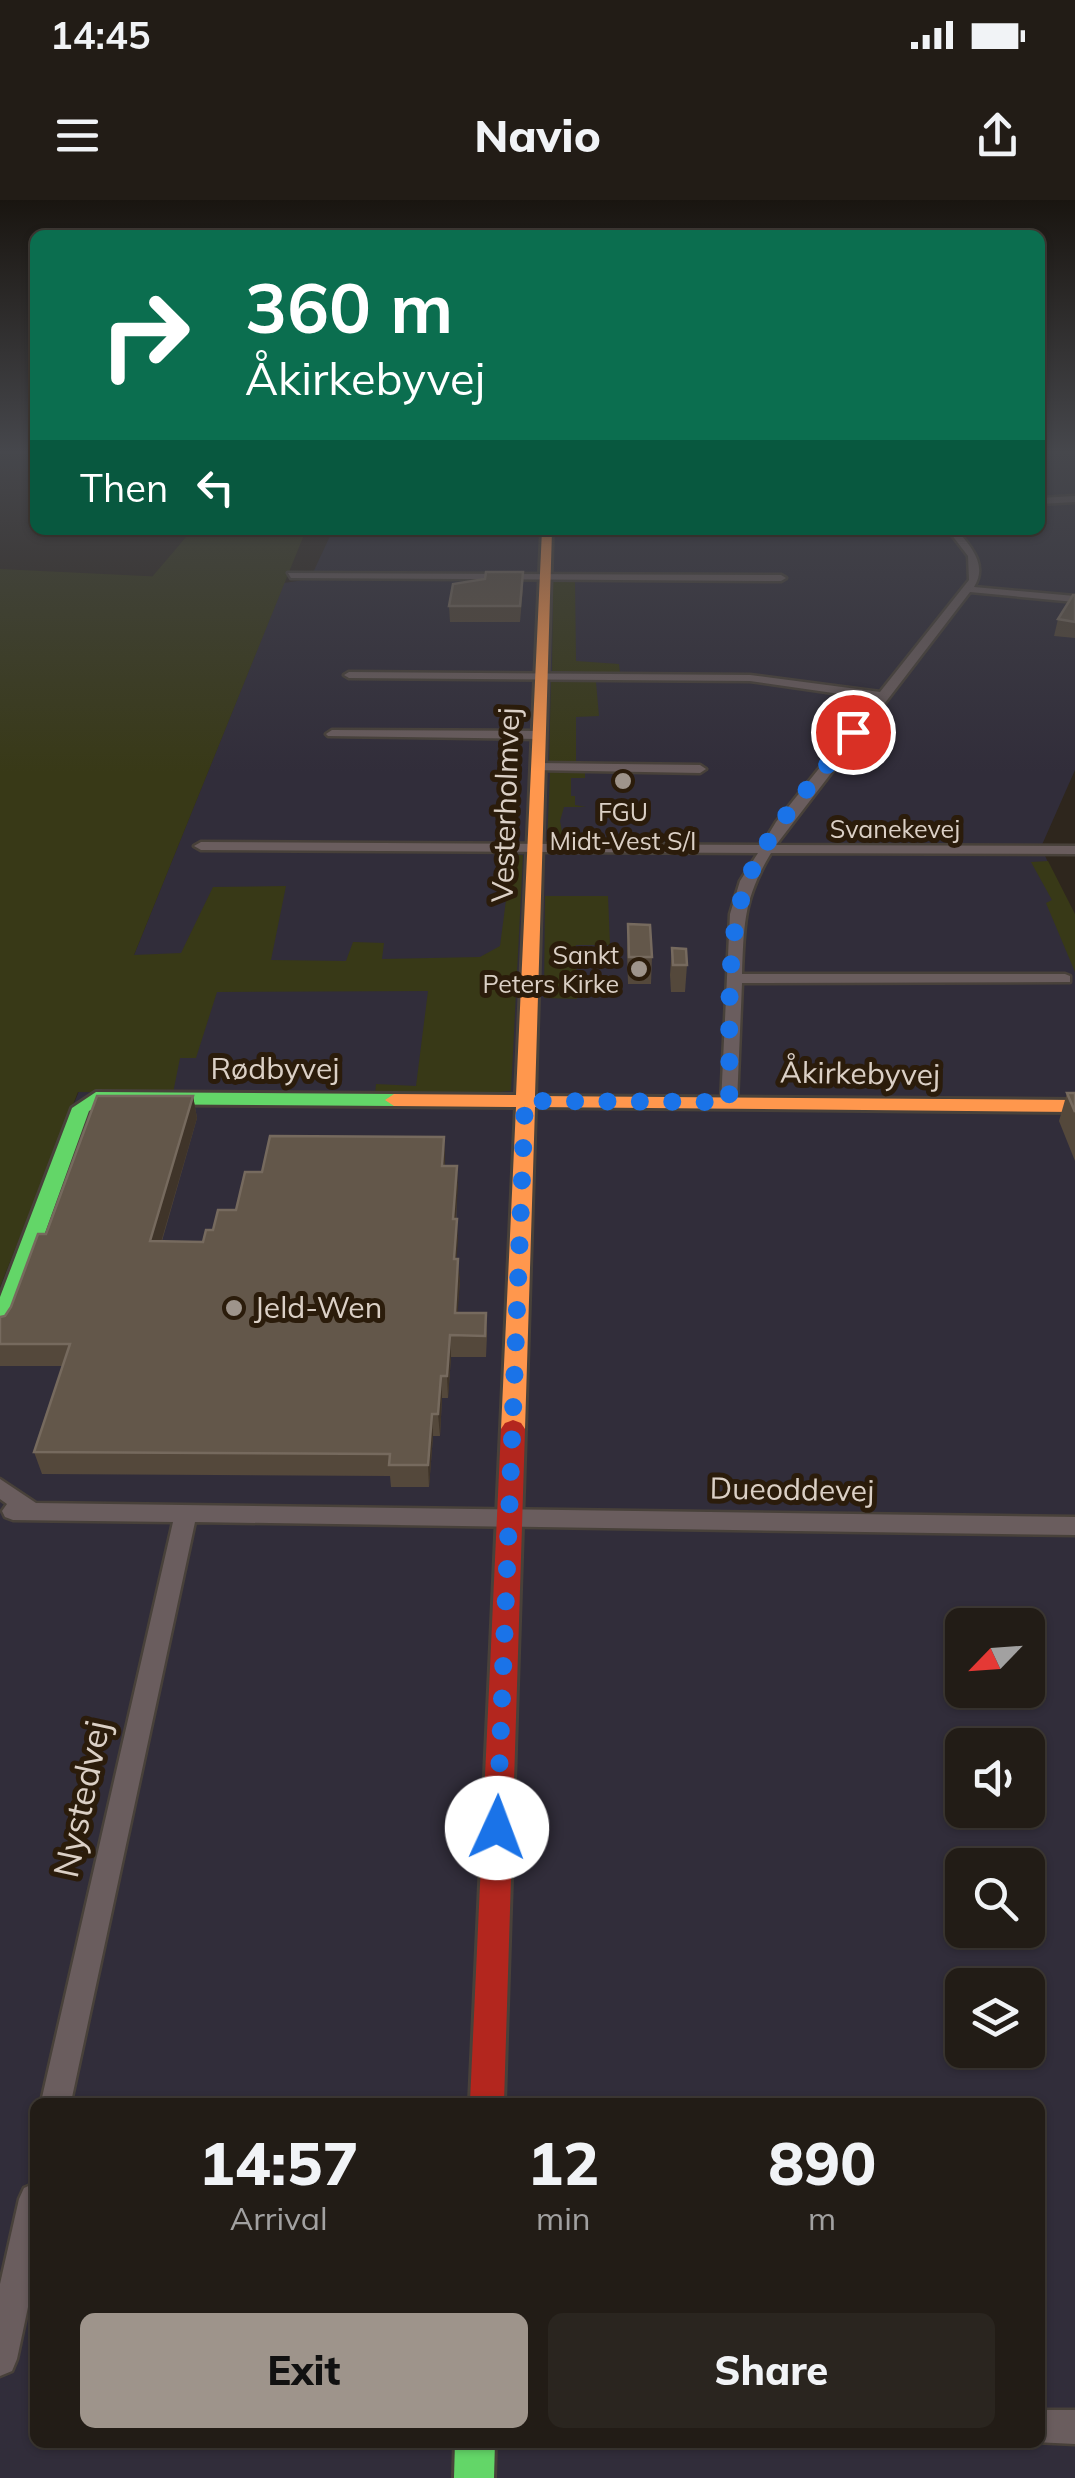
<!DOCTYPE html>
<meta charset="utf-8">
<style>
:root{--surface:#221c16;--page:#2a251f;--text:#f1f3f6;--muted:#a2a1a1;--line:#3f3a35;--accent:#9e948b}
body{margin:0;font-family:Mulish,sans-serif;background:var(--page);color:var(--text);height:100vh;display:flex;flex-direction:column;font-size:38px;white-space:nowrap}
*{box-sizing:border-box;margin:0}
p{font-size:32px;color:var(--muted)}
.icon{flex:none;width:55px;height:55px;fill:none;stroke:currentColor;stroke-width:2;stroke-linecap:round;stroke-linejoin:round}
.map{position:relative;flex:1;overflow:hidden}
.panel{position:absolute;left:30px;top:1898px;width:1015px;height:350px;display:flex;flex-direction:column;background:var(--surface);border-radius:15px;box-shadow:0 2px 8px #0004,0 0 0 2px var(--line)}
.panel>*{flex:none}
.top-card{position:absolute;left:30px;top:30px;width:1015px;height:305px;border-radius:15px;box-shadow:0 2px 8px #0004,0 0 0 2px var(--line);background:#0b6e4f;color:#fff;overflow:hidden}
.needle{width:65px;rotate:245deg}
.buttons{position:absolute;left:945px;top:1408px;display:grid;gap:20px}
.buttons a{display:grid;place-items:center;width:100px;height:100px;border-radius:15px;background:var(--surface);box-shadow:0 2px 8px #0004,0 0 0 2px var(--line);font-size:50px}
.pin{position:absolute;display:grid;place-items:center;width:85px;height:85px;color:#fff;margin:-42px;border:5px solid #fff;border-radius:50%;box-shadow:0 2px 10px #0007}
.me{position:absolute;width:110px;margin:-55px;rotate:2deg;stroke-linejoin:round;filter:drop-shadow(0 0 8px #0008)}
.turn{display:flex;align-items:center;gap:35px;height:210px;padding:0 50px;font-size:45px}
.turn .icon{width:130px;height:130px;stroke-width:2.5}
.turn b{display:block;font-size:70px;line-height:85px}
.then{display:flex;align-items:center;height:95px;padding:0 50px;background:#0003;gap:20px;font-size:38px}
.eta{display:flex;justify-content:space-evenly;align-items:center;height:170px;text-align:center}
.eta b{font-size:60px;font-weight:800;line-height:70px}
.cta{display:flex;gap:20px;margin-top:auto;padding:20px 50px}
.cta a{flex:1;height:115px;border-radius:15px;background:var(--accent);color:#111;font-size:40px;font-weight:800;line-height:115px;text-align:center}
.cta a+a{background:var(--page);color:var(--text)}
.status{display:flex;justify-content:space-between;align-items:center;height:70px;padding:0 50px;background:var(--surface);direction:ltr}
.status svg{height:28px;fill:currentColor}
header{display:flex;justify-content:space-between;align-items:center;height:130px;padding:0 50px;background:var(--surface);font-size:45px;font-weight:800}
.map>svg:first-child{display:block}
</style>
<div class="status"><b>14:45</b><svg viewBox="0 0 49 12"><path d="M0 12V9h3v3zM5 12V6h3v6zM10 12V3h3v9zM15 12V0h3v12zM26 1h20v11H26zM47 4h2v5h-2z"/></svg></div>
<header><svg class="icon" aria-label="menu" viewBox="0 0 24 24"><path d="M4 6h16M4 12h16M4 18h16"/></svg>Navio<svg class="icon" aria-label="share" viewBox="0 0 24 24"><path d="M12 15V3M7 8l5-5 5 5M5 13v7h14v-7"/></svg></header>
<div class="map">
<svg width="1075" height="2278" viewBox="0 0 1075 2278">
<rect width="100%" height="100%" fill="#2e261d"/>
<!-- industrial -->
<path fill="#312d3a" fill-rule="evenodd" d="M1040,253H1075V298L1071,299L1075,303V570L1041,647L1075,721V2278H0V1087L284,383L310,379L331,334L362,330H1040ZM962,1425H1028V1490H962ZM962,1545H1028V1610H962ZM962,1665H1028V1730H962ZM962,1785H1028V1850H962ZM35,1902H1040V2242H35Z"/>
<!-- green -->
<g fill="#383917">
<path d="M192,330H306L134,755L181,753L213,687L286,686L271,760L346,761L353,742L384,743L382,759L480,757L500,746L511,662H496L498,654L523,655L511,891L465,895L375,894L376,884L416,886L428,791L217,792L196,858H180L173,893L78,892L0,1087V369L228,380L152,377Z"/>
<path d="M575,379L576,461L619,464L620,473L552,471L553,381Z"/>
<path d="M551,480L629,481L596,482L599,516L576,517V564H549Z"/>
<path d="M550,571L585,572V578H571V596H575V605L586,607H564L560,621L564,642L596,644H547Z"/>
<path d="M1048,661L1075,714V772L1046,703L1052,700L1031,662Z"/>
<path d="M545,696H608L610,745H576L577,799L544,798Z"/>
</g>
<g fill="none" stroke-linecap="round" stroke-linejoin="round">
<defs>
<g id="street">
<path d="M1075,296V302L1040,304V298Z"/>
<path d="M948,330H957C971,347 988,365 974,387L1075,396V402L970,392L776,645L1075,646V654L771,653C744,698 744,722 742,774H1065L1070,776V782L742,783L737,903L729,908L721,903L730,714L740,681L758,653L201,650L194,646L201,642L762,645L776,622L875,499L750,481L349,478L344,475L349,472L750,475L880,492L969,380L968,356Z"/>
<path d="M288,373L781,375L786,378L781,381L291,378Z"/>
<path d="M332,530L539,531L545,535L539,539L328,536L326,534Z"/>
<path d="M537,563L700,565L706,569L700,573L533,570V564Z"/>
<path d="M0,1279L36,1303L1075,1317V1335L195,1322L71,1902H41L173,1322L13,1320L5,1317L2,1311L7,1304L0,1299Z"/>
<path d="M35,1983V2074L17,2159L12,2171L0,2176V2084L19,1999L24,1988Z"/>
<path d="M1040,2210H1075V2244L1035,2242H1040Z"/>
</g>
<g id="fast">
<path d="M96,892L394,894L403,900L394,906L100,904L89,911L11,1127L0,1135V1097L72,908Z"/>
<path d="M455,2242H495L494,2278H454Z"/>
</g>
<path id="slow" d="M542,330H552L535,896L1075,900V912L535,907L525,1229L521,1235H505L501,1229L516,907L394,906L385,900L394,894L516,895Z"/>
<path id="jam" d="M513,1220L521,1223L525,1229L504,1902H470L501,1229L505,1223Z"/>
</defs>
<!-- street casing -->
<use href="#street" stroke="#48413a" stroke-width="5"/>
<!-- fast casing -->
<use href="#fast" stroke="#48413a" stroke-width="6"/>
<!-- slow casing -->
<use href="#slow" stroke="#48413a" stroke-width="6"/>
<!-- jam casing -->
<use href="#jam" stroke="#48413a" stroke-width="6"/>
<!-- street -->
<use href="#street" fill="#6a5d5e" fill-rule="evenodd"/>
<!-- fast -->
<use href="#fast" fill="#63d668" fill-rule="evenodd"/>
<!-- slow -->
<use href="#slow" fill="#ff974d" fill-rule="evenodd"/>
<!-- jam -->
<use href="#jam" fill="#b3261e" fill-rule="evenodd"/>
</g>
<!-- wall -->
<g fill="#54483b">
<path d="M523,388L520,422H450L449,406Z"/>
<path d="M1075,395V438L1054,436L1058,419Z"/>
<path d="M628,724L652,757L651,784H628L627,751Z"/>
<path d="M672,748L687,765L685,792H671L670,775Z"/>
<path d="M1067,893H1075V961L1059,921Z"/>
<path d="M193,896L197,918L162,1041L203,1042L213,1030L236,1010L262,972L444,937L445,966H457L456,1059L460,1081L457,1113H486L487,1135L486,1157H451L448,1198H442L440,1236H433L429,1287H391L390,1276L42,1274L34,1252L63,1166H0V1117L5,1116L11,1107L46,1034Z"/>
</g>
<!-- shaded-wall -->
<g fill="#3f3429">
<path d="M193,896L197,918L155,1063L150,1041Z"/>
<path d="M444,937L445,959L443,987L442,966Z"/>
<path d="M457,966L458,987L454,1040L453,1019Z"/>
<path d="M457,1019L458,1040L455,1081L454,1059Z"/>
<path d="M458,1059L460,1081L456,1135L455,1113Z"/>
<path d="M450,1135L451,1157L448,1198L447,1176Z"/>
<path d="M441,1176L442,1198L440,1236L438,1214Z"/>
<path d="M432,1214L433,1236L429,1287L428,1265Z"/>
</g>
<!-- building -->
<g fill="#63574a" stroke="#766a5e" stroke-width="2.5">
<path d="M486,372H523L520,406H449L453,384L485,379Z"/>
<path d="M1073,395H1075V422L1058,419Z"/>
<path d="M628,724L650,725L652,757H629Z"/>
<path d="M672,748L686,749L687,765H673Z"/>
<path d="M1067,893H1075V912Z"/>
<path d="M97,896H193L150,1041L203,1042L206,1030H213L218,1010H236L245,972H262L270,936L444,937L442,966H457L453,1019H457L454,1059H458L455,1113H486L485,1136L450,1135L447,1176H441L438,1214H432L428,1265H389L390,1254L34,1252L70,1144H0V1117L5,1116L11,1107L38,1034H46Z"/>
</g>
<!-- sky -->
<linearGradient id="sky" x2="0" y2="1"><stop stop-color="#191510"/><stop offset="0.44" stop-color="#46474c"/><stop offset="1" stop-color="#46474c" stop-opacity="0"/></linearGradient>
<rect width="1075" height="572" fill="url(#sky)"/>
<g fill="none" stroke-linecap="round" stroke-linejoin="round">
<!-- route -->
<path stroke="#1a73e8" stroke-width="18" stroke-dasharray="0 32.4" d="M497,1628L525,901L729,902C731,836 723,744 747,682C768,627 818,580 853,532"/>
</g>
<!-- markers -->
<g fill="#9e948b" stroke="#2b1c0b" stroke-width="4">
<circle cx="623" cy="581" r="10"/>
<circle cx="639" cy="769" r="10"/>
<circle cx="234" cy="1108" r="10"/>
</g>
<g text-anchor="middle" stroke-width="10" stroke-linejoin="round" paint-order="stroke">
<!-- far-poi labels -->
<g font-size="25" fill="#dbd0c6" stroke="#2b1c0b">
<text x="623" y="621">FGU<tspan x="623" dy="29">Midt-Vest S/I</tspan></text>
<text x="619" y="764" text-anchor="end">Sankt<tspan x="619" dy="29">Peters Kirke</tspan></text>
</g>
<!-- far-street labels -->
<g font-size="25" fill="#dbd0c6" stroke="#2b1c0b">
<text x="895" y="638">Svanekevej</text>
</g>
<!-- street labels -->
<g font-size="30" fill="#dbd0c6" stroke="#2b1c0b">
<text transform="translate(506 605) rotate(-88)" y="10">Vesterholmvej</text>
<text x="275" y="879">Rødbyvej</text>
<text transform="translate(860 874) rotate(1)" y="10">Åkirkebyvej</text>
<text transform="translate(792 1290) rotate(1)" y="10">Dueoddevej</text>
</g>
<!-- poi labels -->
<g font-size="30" fill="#dbd0c6" stroke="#2b1c0b" text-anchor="start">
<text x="254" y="1118">Jeld-Wen</text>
</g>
<!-- near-street labels -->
<g font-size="35" fill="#dbd0c6" stroke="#2b1c0b">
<text transform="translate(82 1599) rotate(-78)" y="12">Nystedvej</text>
</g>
</g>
</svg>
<div class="buttons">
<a><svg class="needle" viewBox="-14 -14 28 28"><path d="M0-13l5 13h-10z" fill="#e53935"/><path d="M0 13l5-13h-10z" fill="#a2a1a1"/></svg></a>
<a><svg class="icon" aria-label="sound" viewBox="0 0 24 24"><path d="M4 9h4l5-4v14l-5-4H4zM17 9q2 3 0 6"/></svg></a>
<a><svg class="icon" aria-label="search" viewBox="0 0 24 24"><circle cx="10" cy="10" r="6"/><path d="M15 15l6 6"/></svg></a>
<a><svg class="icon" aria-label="layers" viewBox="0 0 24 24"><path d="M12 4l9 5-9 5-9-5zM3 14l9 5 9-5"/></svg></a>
</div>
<div class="pin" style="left:853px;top:532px;background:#d93025"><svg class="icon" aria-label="arrive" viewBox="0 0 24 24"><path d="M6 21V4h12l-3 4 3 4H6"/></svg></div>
<svg class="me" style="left:497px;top:1628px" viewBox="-20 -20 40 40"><circle r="19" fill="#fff"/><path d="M0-13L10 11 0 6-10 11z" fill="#1a73e8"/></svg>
<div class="top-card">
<div class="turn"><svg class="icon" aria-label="right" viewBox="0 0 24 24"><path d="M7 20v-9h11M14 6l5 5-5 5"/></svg><div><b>360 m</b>Åkirkebyvej</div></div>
<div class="then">Then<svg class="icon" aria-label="left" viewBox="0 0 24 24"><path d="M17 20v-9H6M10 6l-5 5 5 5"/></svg></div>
</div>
<section class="panel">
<div class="eta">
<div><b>14:57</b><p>Arrival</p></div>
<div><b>12</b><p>min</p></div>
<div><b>890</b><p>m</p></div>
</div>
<div class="cta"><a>Exit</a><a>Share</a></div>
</section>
</div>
